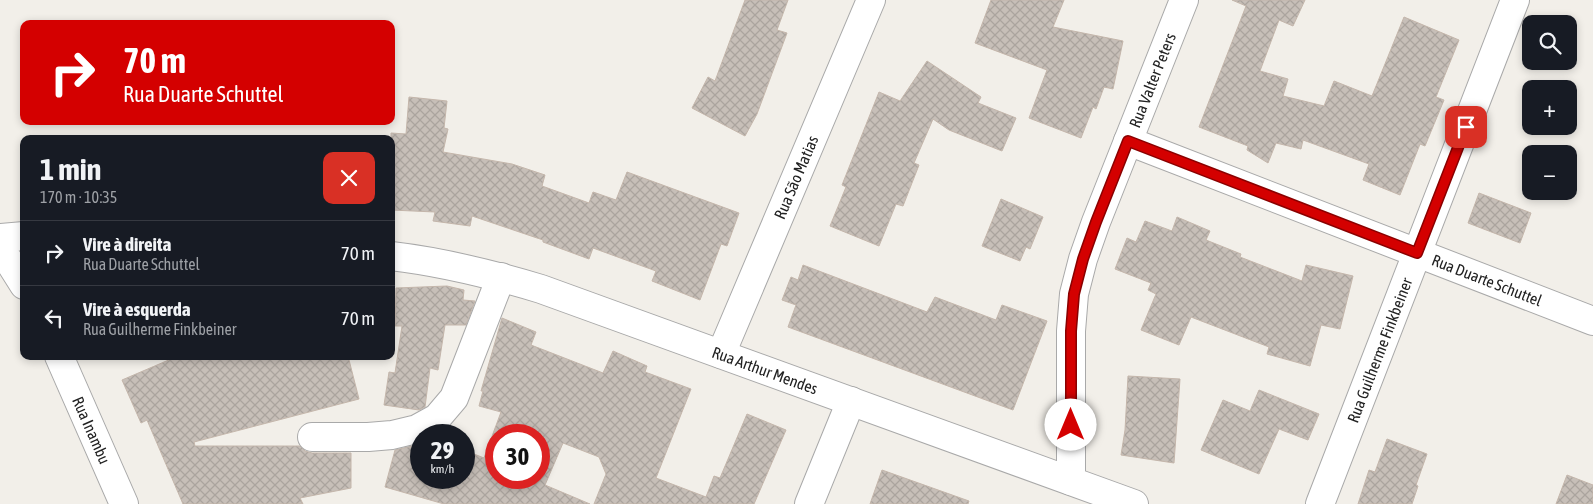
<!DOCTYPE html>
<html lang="pt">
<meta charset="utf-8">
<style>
:root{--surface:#171b24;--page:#242831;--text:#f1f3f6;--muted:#9ea1a6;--line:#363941}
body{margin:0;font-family:"Asap Condensed",sans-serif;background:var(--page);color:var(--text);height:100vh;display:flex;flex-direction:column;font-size:19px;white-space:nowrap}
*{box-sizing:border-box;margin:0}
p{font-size:16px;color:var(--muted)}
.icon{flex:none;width:28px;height:28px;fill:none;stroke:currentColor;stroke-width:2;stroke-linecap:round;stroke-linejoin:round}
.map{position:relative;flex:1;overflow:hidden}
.drawer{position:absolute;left:20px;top:135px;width:375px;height:225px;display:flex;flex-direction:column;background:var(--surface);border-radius:10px;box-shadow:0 2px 8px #0003}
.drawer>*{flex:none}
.guide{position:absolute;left:20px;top:20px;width:375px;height:105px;border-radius:10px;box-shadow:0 2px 8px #0003;background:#d40000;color:#fff;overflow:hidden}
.tools{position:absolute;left:1522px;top:15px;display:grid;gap:10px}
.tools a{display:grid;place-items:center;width:55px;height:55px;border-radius:10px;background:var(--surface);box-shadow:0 2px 8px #0003;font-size:25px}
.speed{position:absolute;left:410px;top:424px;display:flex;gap:10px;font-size:25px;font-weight:700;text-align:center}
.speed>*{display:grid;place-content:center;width:65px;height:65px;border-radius:50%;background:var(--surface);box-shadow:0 2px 8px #0003;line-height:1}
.speed small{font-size:12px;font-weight:400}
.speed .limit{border:8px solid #d22;background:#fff;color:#111}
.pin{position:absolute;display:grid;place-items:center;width:42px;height:42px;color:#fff;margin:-21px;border-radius:10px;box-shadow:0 2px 8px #0006}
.me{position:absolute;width:55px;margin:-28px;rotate:0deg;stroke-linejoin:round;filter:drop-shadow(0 0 4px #0008)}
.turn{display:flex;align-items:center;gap:18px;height:105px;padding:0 20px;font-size:22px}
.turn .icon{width:65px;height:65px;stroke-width:2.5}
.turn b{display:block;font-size:35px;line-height:42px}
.round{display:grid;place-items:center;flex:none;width:52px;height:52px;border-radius:10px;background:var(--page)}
.summary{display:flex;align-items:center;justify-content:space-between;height:85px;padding:0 20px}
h1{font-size:30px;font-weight:700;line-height:38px}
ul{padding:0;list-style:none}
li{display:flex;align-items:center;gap:15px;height:65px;padding:0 20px;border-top:1px solid var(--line)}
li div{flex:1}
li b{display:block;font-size:19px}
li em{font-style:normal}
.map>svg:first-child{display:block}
</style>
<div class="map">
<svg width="1593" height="504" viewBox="0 0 1593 504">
<defs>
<pattern id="building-cross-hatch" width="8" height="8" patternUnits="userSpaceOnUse" patternTransform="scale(1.25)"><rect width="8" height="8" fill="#c7bfb8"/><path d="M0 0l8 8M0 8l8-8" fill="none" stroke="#aba49e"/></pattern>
</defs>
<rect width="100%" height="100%" fill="#f2efe9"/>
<!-- building -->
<g fill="url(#building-cross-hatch)" stroke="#c4b6ab" fill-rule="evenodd">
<path d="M745,0H788L777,30L787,33L757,114L745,136L692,108L708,77L715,81Z"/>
<path d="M991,0H1064L1053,27L1123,41L1113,89L1104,87L1096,109L1093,107L1081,138L1029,118L1047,70L975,43Z"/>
<path d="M1232,0H1305L1293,26L1279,20L1260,71L1288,79L1283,96L1324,106L1334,81L1372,96L1404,17L1459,40L1436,97L1444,100L1425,146L1420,144L1400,195L1363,180L1369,164L1303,140L1301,149L1276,143L1268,163L1247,150L1248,146L1199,127L1246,6Z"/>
<path d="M927,61L981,97L978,103L1016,118L1002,151L949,130L933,119L914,163L919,165L903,206L896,204L879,246L830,226L846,187L842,185L879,92L900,101Z"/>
<path d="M409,97L447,101L444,128L448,129L443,152L512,164L545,175L542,186L589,203L593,192L616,200L627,172L739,213L727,246L721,244L700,300L652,281L656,271L593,248L589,259L543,242V240L472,216L470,226L433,221L435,212L391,210V133L406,134Z"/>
<path d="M1479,193L1531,213L1520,243L1468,223Z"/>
<path d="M1001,199L1043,217L1030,249L1026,247L1020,261L982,246Z"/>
<path d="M1177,217L1210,231L1206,240L1241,254L1240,257L1302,281L1306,265L1353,276L1340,329L1321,325L1310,366L1267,354L1269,347L1191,317L1179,345L1141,330L1156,294L1148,290L1151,283L1115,269L1127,238L1136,242L1145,221L1172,231Z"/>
<path d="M803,265L927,312L935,297L996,320L1002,305L1047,321L1013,410L788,327L796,305L782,300L791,277L798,280Z"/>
<path d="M447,286L464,290L463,300L475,301L466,325H445L438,370L430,368L425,407L419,410L384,405L389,372L395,373L402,326H395L396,288Z"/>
<path d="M502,318L536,332L531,345L603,373L613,351L647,366L645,372L691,389L656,478L706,497L714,476L720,478L747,414L786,430L754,504H594L606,474L599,457L563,443L545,485L590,504H444L385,487L395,450L421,444V478H464V450L484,458L501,412L479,406L483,391H481ZM496,435H539V478H496Z"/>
<path d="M178,356H348L359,399L194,442L195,446H300L305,451L312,453H351V488L300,498L303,504H183L147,420L141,423L122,380Z"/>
<path d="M1128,376L1180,379L1174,463L1121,455L1125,430Z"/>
<path d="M1259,390L1319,414L1308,440L1279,429L1259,474L1201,450L1223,400L1250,411Z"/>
<path d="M1387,439L1427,454L1416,485L1418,486L1412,504H1358L1369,470L1375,472Z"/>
<path d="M882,470L969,501L968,504H870Z"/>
<path d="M1567,475L1593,485V504H1556Z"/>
</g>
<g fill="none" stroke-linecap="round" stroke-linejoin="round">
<defs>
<g id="minor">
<path id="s1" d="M1128,141L1593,321"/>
<path d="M0,238L24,236"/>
<path d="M0,247L24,285"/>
<path id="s2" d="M391,256C443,262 491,274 541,289L1134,504"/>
<path id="s3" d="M721,354L871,0"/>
<path id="s4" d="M59,356L124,504"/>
<path d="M312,437H368L392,435L417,429L437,418L454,398L501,277"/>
<path id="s5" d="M1071,481V331L1074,294L1083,259L1096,222L1184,0"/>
<path d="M809,504L851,401"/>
<path id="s6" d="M1320,504L1515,0"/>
</g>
</defs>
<!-- minor casing -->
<use href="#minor" stroke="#a9a9a9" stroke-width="30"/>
<!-- minor -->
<use href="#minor" stroke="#fff" stroke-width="28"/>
</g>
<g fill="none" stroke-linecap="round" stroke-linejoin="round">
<defs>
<path id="route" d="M1071,425V331L1074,294L1083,259L1096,222L1128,141L1417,253L1466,127"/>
</defs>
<!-- route casing -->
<use href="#route" stroke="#8a0000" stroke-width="12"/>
<!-- route -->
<use href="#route" stroke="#d40000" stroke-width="9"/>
</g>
<g text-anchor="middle" stroke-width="4.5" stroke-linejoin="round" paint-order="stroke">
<!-- street labels -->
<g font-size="16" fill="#222" stroke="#fff">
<text dy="6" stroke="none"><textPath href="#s5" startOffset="415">Rua Valter Peters</textPath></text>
<text dy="6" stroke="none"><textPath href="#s3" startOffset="192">Rua São Matias</textPath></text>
<text dy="6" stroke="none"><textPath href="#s1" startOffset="385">Rua Duarte Schuttel</textPath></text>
<text dy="6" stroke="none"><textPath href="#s6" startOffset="165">Rua Guilherme Finkbeiner</textPath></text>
<text dy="6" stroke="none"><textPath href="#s2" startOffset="392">Rua Arthur Mendes</textPath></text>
<text dy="6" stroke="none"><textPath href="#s4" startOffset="81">Rua Inambu</textPath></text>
</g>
</g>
</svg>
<div class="tools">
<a><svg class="icon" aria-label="search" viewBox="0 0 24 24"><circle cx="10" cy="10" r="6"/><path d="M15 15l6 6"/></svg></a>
<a>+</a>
<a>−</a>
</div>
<div class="speed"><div>29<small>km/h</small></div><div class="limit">30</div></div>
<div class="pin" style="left:1466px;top:127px;background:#d93025"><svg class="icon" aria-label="arrive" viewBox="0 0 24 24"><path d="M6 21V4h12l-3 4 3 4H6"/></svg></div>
<svg class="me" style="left:1071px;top:425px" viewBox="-20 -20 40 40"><circle r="19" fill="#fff"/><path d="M0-13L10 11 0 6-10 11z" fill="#d40000"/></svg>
<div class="guide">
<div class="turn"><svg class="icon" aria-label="right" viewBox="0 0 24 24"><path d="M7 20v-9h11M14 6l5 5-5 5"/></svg><div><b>70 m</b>Rua Duarte Schuttel</div></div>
</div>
<section class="drawer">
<div class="summary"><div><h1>1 min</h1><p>170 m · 10:35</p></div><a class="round" style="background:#d93025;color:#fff"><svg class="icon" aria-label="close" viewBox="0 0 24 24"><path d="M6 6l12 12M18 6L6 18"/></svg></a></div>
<ul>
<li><svg class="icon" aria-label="right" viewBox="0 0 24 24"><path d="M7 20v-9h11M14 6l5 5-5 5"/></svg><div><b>Vire à direita</b><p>Rua Duarte Schuttel</p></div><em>70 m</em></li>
<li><svg class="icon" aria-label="left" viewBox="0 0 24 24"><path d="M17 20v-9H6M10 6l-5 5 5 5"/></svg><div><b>Vire à esquerda</b><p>Rua Guilherme Finkbeiner</p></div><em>70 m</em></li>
</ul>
</section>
</div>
